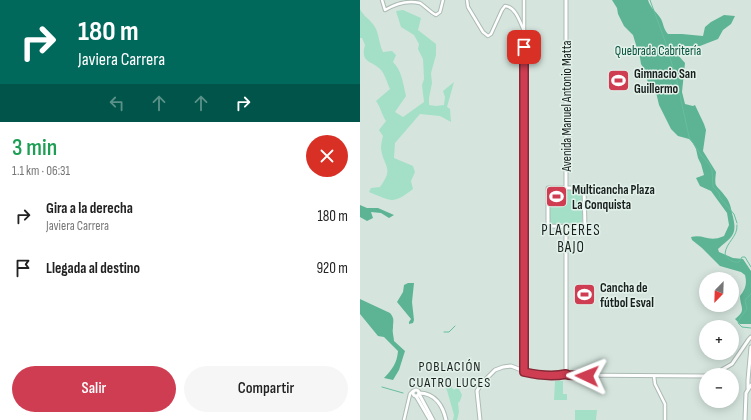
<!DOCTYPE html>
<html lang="es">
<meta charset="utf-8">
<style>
:root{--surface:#fff;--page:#f6f6f6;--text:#222;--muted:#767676;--accent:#ce3d51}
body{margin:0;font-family:"Sofia Sans Condensed",sans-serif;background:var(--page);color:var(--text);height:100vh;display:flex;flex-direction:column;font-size:15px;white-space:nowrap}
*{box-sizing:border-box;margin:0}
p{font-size:13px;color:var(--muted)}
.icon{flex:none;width:22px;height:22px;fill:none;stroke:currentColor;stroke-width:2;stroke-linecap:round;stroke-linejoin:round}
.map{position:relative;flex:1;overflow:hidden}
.panel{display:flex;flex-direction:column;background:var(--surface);width:360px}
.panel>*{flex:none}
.hud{background:#00695c;color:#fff;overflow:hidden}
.needle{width:26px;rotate:203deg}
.tools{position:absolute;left:339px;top:272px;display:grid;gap:8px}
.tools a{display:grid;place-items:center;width:40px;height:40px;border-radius:50%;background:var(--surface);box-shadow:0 2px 10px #0003;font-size:20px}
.pin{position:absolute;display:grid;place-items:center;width:34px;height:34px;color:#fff;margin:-17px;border-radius:8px;box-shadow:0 2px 6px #0006}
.me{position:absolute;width:44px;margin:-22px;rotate:272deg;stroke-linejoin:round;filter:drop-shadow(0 0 3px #0008)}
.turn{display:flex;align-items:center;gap:14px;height:84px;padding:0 12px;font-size:18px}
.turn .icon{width:52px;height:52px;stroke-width:2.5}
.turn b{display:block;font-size:28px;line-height:34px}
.lanes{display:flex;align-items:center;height:38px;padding:0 12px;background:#0003;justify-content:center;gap:20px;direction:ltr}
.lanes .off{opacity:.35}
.round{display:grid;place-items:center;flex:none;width:42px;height:42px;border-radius:21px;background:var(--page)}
.overview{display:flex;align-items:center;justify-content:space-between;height:68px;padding:0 12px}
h1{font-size:24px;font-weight:600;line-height:30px;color:#1e9e55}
.primary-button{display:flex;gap:8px;margin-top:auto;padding:8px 12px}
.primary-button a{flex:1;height:46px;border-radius:24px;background:var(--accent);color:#fff;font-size:16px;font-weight:600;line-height:46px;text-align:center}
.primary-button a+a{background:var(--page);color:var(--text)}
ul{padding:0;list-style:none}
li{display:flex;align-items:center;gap:12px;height:52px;padding:0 12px}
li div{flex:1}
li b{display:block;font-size:15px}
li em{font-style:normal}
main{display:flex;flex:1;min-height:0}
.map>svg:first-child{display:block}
</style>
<main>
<section class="panel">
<div class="hud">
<div class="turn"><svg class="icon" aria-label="right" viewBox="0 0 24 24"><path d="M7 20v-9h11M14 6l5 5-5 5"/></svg><div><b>180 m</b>Javiera Carrera</div></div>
<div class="lanes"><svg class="icon off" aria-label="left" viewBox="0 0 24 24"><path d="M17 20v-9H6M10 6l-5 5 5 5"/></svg><svg class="icon off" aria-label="ahead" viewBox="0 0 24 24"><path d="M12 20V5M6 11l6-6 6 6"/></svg><svg class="icon off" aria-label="ahead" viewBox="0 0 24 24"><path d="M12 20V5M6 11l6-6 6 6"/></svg><svg class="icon" aria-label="right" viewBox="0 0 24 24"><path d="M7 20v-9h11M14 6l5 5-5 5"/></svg></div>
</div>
<div class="overview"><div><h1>3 min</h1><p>1.1 km · 06:31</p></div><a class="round" style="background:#d93025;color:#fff"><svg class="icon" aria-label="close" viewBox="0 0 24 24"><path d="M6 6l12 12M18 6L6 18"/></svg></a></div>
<ul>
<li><svg class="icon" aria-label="right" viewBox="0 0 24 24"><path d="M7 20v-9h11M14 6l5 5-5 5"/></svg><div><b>Gira a la derecha</b><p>Javiera Carrera</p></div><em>180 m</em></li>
<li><svg class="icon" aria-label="arrive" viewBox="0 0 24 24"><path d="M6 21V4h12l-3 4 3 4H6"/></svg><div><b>Llegada al destino</b></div><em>920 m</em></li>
</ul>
<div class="primary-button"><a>Salir</a><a>Compartir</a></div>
</section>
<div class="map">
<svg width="391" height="420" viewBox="0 0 391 420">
<rect width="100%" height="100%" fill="#d5e5de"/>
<!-- green -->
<g fill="#a3e0c7">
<path d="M0,9C3,16 11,20 15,27C19,34 19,44 23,52L32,51L36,55L33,62C42,71 43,83 46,96L35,112L43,117L64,102L62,85L64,79L63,59L58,49L59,44L54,35L41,27L36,11L43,10L61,18L58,30L76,44V55L71,73L72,83L69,98V105L76,106L84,105L85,97L83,91L94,82L87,107L90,109L91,122L80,116L60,114L35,143L34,158L53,166L55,172L51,181L53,189C32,205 32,201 9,192L11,188L20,187C35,167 23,167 21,148C21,144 22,140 23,136L19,130L26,121C21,113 21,108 16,101L30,89C27,83 25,73 19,68C11,61 0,62 5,45L2,38H0Z"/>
<path d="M219,189L223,193L222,223L192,224L190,223L189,193L191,191Z"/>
<path d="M195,381H203V394H207V400H194Z"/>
<path d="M92,383V388L94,390L98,387L102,395L100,401L98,403L99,412L97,420H93L94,415L86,387Z"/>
<path d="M215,410H237L236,420H215Z"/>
</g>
<!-- forest -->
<g fill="#5db494">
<path d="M252,0H288C290,8 297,12 301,19C304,25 303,28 308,34H322L343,36L345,27L351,22L364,15L375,16L371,24L363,30L358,39L340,46H323L318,48L317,54L325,63L322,92L325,104L333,106L335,105L344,124L346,130L343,151L356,172C354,190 356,183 365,196C369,200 371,207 372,213C378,235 373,236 358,249L359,252L373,258L383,259L391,271V324H380L375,319C387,310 380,307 380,296C386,289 387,283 385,275L381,272L360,266L342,248L332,240L331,237C345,234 348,243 364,236L369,225L367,213L351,191L340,186L336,178L344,175L341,164L338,158L336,149L333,143L329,139L318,136L311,129L299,105L296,92L288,83L284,69L281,64L280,58L273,35L264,26L258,14L257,8Z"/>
<path d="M0,205L7,208H18L34,215L29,218L21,213L11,212L13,218L7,221L0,217Z"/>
<path d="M48,283H54L52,302L54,320L53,323L49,324V322L51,319L37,302L43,292L44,285Z"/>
<path d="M0,299L30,313C35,319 33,321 33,328C32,332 34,337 34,341L45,351L39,370L33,380L24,378C32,370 37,363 38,351L24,337L18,336L0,314Z"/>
</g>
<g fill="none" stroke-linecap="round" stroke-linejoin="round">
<!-- stream -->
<g stroke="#67be9d" stroke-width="1">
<path d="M290,0L305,41L317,81L329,137L341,155L350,165L352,170L353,187L359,193L360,198L374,214L377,223"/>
<path d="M377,225C378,237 366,242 365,254C368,260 373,263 379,262L382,257H385L391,267"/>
<path d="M391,328L382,327L378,323L380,318L387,309L385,300L391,294"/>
<path d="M84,332H89L95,326"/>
<path d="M22,387L43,393"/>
</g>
<defs>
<g id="minor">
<path d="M22,0L25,10C35,4 48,0 60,3C66,7 70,12 76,15L80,12L83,0"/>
<path d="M107,0L108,7L123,32L128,36L131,34L142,10L145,6C156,7 160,22 164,31"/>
<path d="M164,371V0"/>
<path d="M294,376L295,384L305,404V420"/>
<path d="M44,420L50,394L53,391"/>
</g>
<g id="major">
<path d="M188,188H224L225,227L188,226Z"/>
<path d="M206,188V0"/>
<path d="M206,374V226"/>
<path d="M353,375L372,364L389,339L391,337"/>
<path d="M201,376L206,374L208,375L346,376"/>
<path d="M388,388V380L391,347"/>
<circle cx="56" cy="393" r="3"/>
<path d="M59,393C75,393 83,406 86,420"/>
<path d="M59,394L73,420"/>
<path d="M56,396L70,420"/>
<path d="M120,420L117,391L121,384L135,370L143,367L151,366L169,373L205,377L208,375"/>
<path d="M385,420L386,393L391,385"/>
</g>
</defs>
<!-- minor casing -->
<use href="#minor" stroke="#acbbb4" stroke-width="4.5"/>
<!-- major casing -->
<use href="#major" stroke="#acbbb4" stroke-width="5"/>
<!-- minor -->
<use href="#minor" stroke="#fff" stroke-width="2.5"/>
<!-- major -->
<use href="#major" stroke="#fff" stroke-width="3"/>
</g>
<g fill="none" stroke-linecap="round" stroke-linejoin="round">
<defs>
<path id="route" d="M164,47V372C177,375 192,377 206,374L208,375L227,376"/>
</defs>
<!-- route casing -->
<use href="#route" stroke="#862835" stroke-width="10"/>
<!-- route -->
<use href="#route" stroke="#ce3d51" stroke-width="7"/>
</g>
<!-- icons -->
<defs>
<symbol id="stadium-square" viewBox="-11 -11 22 22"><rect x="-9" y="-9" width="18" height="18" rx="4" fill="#ce3d51" stroke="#e2f2eb"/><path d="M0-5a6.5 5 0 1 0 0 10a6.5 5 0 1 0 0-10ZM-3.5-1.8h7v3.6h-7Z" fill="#fff"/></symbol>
</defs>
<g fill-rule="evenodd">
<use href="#stadium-square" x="246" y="68" width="25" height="25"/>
<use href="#stadium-square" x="184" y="184" width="25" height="25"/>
<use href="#stadium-square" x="212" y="282" width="25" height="25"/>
</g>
<g text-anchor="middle" stroke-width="3" stroke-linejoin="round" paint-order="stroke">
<!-- park labels -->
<g font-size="13" fill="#05513b" stroke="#e2f2eb">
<text x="298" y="55">Quebrada Cabritería</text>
</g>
<!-- poi labels -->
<g font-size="13" font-weight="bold" fill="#191f1d" stroke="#e2f2eb" text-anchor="start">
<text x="274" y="78">Gimnacio San<tspan x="274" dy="15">Guillermo</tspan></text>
<text x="212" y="194">Multicancha Plaza<tspan x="212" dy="15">La Conquista</tspan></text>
<text x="240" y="292">Cancha de<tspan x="240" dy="15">fútbol Esval</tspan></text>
</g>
<!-- street labels -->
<g font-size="13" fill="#191f1d" stroke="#e2f2eb">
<text transform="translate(206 106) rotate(-90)" y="5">Avenida Manuel Antonio Matta</text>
</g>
<!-- neighbourhood labels -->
<g font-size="14" letter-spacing="1" fill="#191f1d" stroke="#e2f2eb">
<text x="90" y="371">POBLACIÓN<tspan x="90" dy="16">CUATRO LUCES</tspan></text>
</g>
<!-- quarter labels -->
<g font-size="15" letter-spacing="1" fill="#191f1d" stroke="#e2f2eb">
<text x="211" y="235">PLACERES<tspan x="211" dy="17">BAJO</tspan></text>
</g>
</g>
</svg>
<div class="tools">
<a><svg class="needle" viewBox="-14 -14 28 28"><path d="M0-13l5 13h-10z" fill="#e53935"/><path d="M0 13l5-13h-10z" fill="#767676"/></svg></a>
<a>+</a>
<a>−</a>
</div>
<div class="pin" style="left:164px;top:47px;background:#d93025"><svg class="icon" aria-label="arrive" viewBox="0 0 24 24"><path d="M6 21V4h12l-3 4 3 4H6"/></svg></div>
<svg class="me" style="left:227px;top:376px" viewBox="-20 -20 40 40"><path d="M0-17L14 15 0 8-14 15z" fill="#ce3d51" stroke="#fff" stroke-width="4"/></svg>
</div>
</main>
